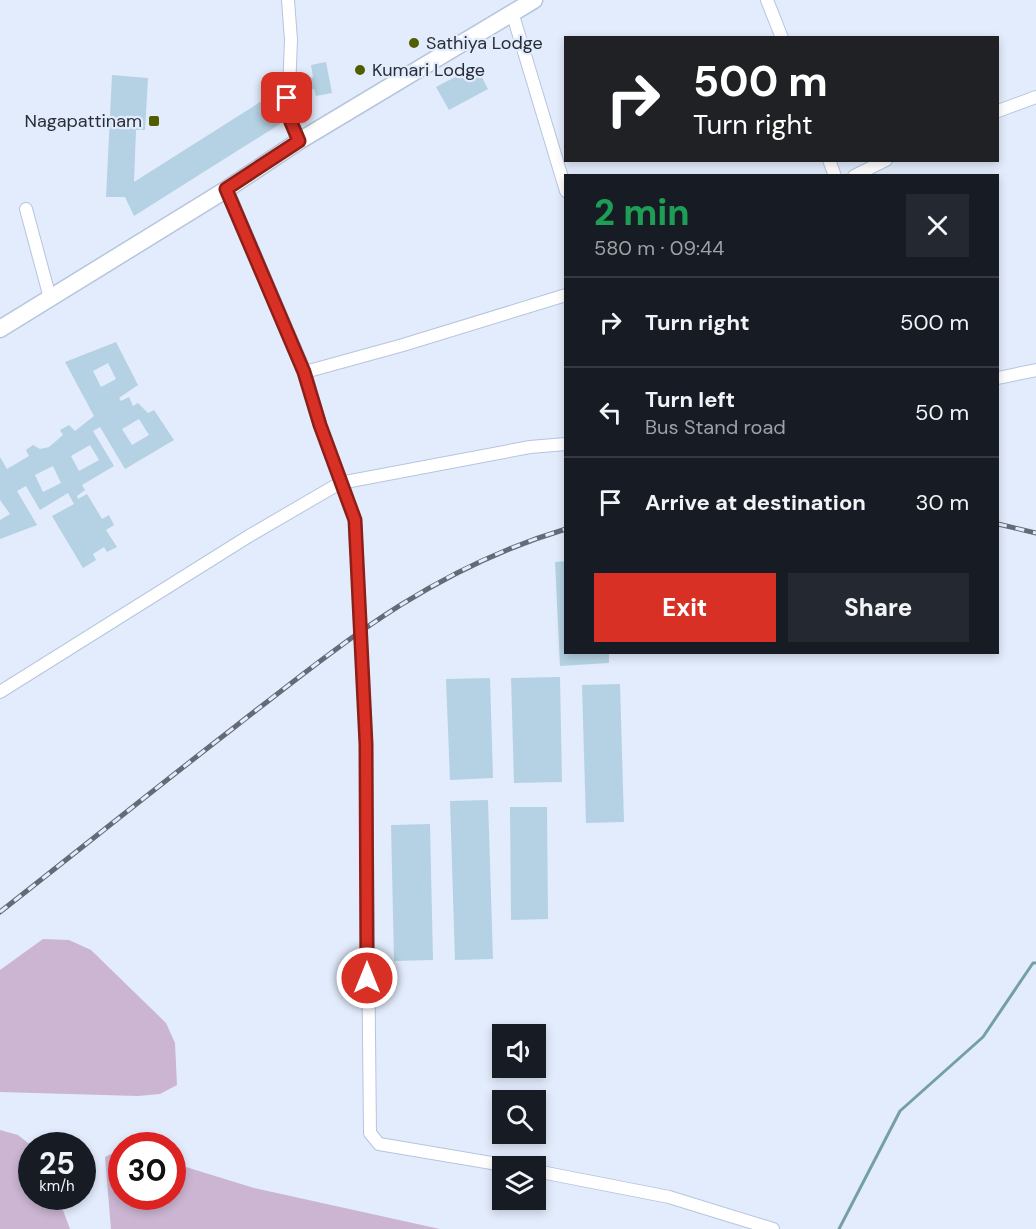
<!DOCTYPE html>
<meta charset="utf-8">
<style>
:root{--surface:#171b24;--page:#242831;--text:#f1f3f6;--muted:#9ea1a6;--line:#363941;--accent:#d93025}
body{margin:0;font-family:"DM Sans",sans-serif;background:var(--page);color:var(--text);height:100vh;display:flex;flex-direction:column;font-size:22px;white-space:nowrap}
*{box-sizing:border-box;margin:0}
p{font-size:20px;color:var(--muted)}
.icon{flex:none;width:33px;height:33px;fill:none;stroke:currentColor;stroke-width:2;stroke-linecap:round;stroke-linejoin:round}
.map{position:relative;flex:1;overflow:hidden}
.details{position:absolute;left:564px;top:174px;width:435px;height:480px;display:flex;flex-direction:column;background:var(--surface);border-radius:0px;box-shadow:0 3px 9px #0003}
.details>*{flex:none}
.top-card{position:absolute;left:564px;top:36px;width:435px;height:126px;border-radius:0px;box-shadow:0 3px 9px #0003;background:#202124;color:#fff;overflow:hidden}
.fabs{position:absolute;left:492px;top:1024px;display:grid;gap:12px}
.fabs a{display:grid;place-items:center;width:54px;height:54px;border-radius:0px;background:var(--surface);box-shadow:0 3px 9px #0003;font-size:30px}
.speed{position:absolute;left:18px;top:1132px;display:flex;gap:12px;font-size:30px;font-weight:700;text-align:center}
.speed>*{display:grid;place-content:center;width:78px;height:78px;border-radius:50%;background:var(--surface);box-shadow:0 3px 9px #0003;line-height:1}
.speed small{font-size:15px;font-weight:400}
.speed .limit{border:9px solid #d22;background:#fff;color:#111}
.pin{position:absolute;display:grid;place-items:center;width:51px;height:51px;color:#fff;margin:-26px;border-radius:12px;box-shadow:0 3px 9px #0006}
.me{position:absolute;width:66px;margin:-33px;rotate:0deg;stroke-linejoin:round;filter:drop-shadow(0 0 4px #0008)}
.turn{display:flex;align-items:center;gap:21px;height:126px;padding:0 30px;font-size:27px}
.turn .icon{width:78px;height:78px;stroke-width:2.5}
.turn b{display:block;font-size:42px;line-height:51px}
.round{display:grid;place-items:center;flex:none;width:63px;height:63px;border-radius:0px;background:var(--page)}
.overview{display:flex;align-items:center;justify-content:space-between;height:102px;padding:0 30px}
h1{font-size:36px;font-weight:800;line-height:45px;color:#1e9e55}
.cta{display:flex;gap:12px;margin-top:auto;padding:12px 30px}
.cta a{flex:1;height:69px;border-radius:0px;background:var(--accent);color:#fff;font-size:24px;font-weight:800;line-height:69px;text-align:center}
.cta a+a{background:var(--page);color:var(--text)}
ul{padding:0;list-style:none}
li{display:flex;align-items:center;gap:18px;height:90px;padding:0 30px;border-top:2px solid var(--line)}
li div{flex:1}
li b{display:block;font-size:22px}
li em{font-style:normal}
.map>svg:first-child{display:block}
</style>
<div class="map">
<svg width="1036" height="1229" viewBox="0 0 1036 1229">
<rect width="100%" height="100%" fill="#e3ecfc"/>
<!-- green -->
<g fill="#cbb5d2">
<path d="M43,939L69,940L91,950L166,1023L175,1043L177,1085L160,1094L138,1096L0,1092V970Z"/>
<path d="M0,1130L18,1135L32,1146V1197H58L70,1229H0Z"/>
<path d="M121,1149L122,1197H172L173,1163L254,1188L440,1229H111L105,1157Z"/>
</g>
<g fill="none" stroke-linecap="round" stroke-linejoin="round">
<!-- stream -->
<path stroke="#74a0a5" stroke-width="3" d="M839,1229L900,1111L983,1037L1033,963H1036"/>
</g>
<!-- building -->
<g fill="#b4d2e3" fill-rule="evenodd">
<path d="M326,62L332,93L316,96L314,89L299,92L297,81L313,77L311,65Z"/>
<path d="M476,66L488,89L449,110L436,87Z"/>
<path d="M112,75L148,78L145,130H136L134,182L265,99L280,124L134,216L125,197H106Z"/>
<path d="M116,342L138,385L119,398L121,401L129,397L133,406L138,403L148,413L154,410L174,440L125,469L100,427L93,431L114,466L82,485L85,490L77,496L78,499L87,494L102,519L109,515L114,525L106,530L117,547L107,552L104,547L93,554L96,560L83,568L52,516L74,504L68,493L40,510L26,486L17,491L37,525L0,539V520L10,514L0,500V457L7,469L29,456L26,450L33,445L40,449L49,447L63,435L60,430L69,425L75,431L94,416L65,362ZM108,363L116,379L101,387L93,371ZM139,419L149,435L132,445L122,429ZM90,445L99,460L79,471L71,456ZM53,466L61,483L43,492L35,475Z"/>
<path d="M566,561V652H609V663L560,666L555,562Z"/>
<path d="M560,677L562,782L514,783L511,678Z"/>
<path d="M490,678L493,778L450,780L446,679Z"/>
<path d="M620,684L624,822L586,823L582,685Z"/>
<path d="M488,800L493,959L455,960L450,801Z"/>
<path d="M510,807H547L548,919L511,920Z"/>
<path d="M430,824L433,960L394,961L391,825Z"/>
</g>
<g fill="none" stroke-linecap="round" stroke-linejoin="round">
<defs>
<g id="street">
<path d="M288,0L291,40L288,115L299,141"/>
<path d="M767,0L782,38"/>
<path d="M512,12L566,191"/>
<path d="M998,111L1036,97"/>
<path d="M829,160L835,176"/>
<path d="M854,176L886,160"/>
<path d="M227,189L305,372L320,425L355,520L366,744L370,1133L379,1144L515,1167"/>
<path d="M26,209L50,298"/>
<path d="M305,372L403,345L566,295"/>
<path d="M998,378L1036,370"/>
<path d="M0,692L249,536L340,483L530,447L566,444"/>
<path d="M536,1171L669,1197L773,1229"/>
</g>
<path id="secondary" d="M0,329L227,189L299,141L534,0"/>
</defs>
<!-- street casing -->
<use href="#street" stroke="#b5c5de" stroke-width="14"/>
<!-- secondary casing -->
<use href="#secondary" stroke="#b5c5de" stroke-width="19"/>
<!-- street -->
<use href="#street" stroke="#fff" stroke-width="12"/>
<!-- secondary -->
<use href="#secondary" stroke="#fff" stroke-width="16"/>
<defs>
<g id="rail">
<path d="M998,524L1036,533"/>
<path d="M0,912C79,850 157,787 236,726C344,642 432,569 566,529"/>
</g>
</defs>
<!-- rail casing -->
<use href="#rail" stroke="#646b77" stroke-width="5"/>
<!-- rail -->
<use href="#rail" stroke="#e3ecfc" stroke-width="3" stroke-dasharray="9" stroke-linecap="butt"/>
</g>
<g fill="none" stroke-linecap="round" stroke-linejoin="round">
<defs>
<path id="route" d="M287,98L288,115L299,141L226,189L304,372L320,425L355,520L366,744L367,978"/>
</defs>
<!-- route casing -->
<use href="#route" stroke="#8d1f18" stroke-width="15"/>
<!-- route -->
<use href="#route" stroke="#d93025" stroke-width="10"/>
</g>
<!-- markers -->
<g fill="#505e00" stroke="#e3ecfc" stroke-width="2">
<circle cx="414" cy="43" r="6"/>
<circle cx="360" cy="70" r="6"/>
<rect x="148" y="115" width="12" height="12" rx="3"/>
</g>
<g text-anchor="middle" stroke-width="4.5" stroke-linejoin="round" paint-order="stroke">
<!-- poi labels -->
<g font-size="18" fill="#282e38" stroke="#e3ecfc" text-anchor="start">
<text x="426" y="49">Sathiya Lodge</text>
<text x="372" y="76">Kumari Lodge</text>
<text x="142" y="127" text-anchor="end">Nagapattinam</text>
</g>
</g>
</svg>
<div class="fabs">
<a><svg class="icon" aria-label="sound" viewBox="0 0 24 24"><path d="M4 9h4l5-4v14l-5-4H4zM17 9q2 3 0 6"/></svg></a>
<a><svg class="icon" aria-label="search" viewBox="0 0 24 24"><circle cx="10" cy="10" r="6"/><path d="M15 15l6 6"/></svg></a>
<a><svg class="icon" aria-label="layers" viewBox="0 0 24 24"><path d="M12 4l9 5-9 5-9-5zM3 14l9 5 9-5"/></svg></a>
</div>
<div class="speed"><div>25<small>km/h</small></div><div class="limit">30</div></div>
<div class="pin" style="left:287px;top:98px;background:#d93025"><svg class="icon" aria-label="arrive" viewBox="0 0 24 24"><path d="M6 21V4h12l-3 4 3 4H6"/></svg></div>
<svg class="me" style="left:367px;top:978px" viewBox="-20 -20 40 40"><circle r="17" fill="#d93025" stroke="#fff" stroke-width="3"/><path d="M0-11L8 9 0 5-8 9z" fill="#fff"/></svg>
<div class="top-card">
<div class="turn"><svg class="icon" aria-label="right" viewBox="0 0 24 24"><path d="M7 20v-9h11M14 6l5 5-5 5"/></svg><div><b>500 m</b>Turn right</div></div>
</div>
<section class="details">
<div class="overview"><div><h1>2 min</h1><p>580 m · 09:44</p></div><a class="round"><svg class="icon" aria-label="close" viewBox="0 0 24 24"><path d="M6 6l12 12M18 6L6 18"/></svg></a></div>
<ul>
<li><svg class="icon" aria-label="right" viewBox="0 0 24 24"><path d="M7 20v-9h11M14 6l5 5-5 5"/></svg><div><b>Turn right</b></div><em>500 m</em></li>
<li><svg class="icon" aria-label="left" viewBox="0 0 24 24"><path d="M17 20v-9H6M10 6l-5 5 5 5"/></svg><div><b>Turn left</b><p>Bus Stand road</p></div><em>50 m</em></li>
<li><svg class="icon" aria-label="arrive" viewBox="0 0 24 24"><path d="M6 21V4h12l-3 4 3 4H6"/></svg><div><b>Arrive at destination</b></div><em>30 m</em></li>
</ul>
<div class="cta"><a>Exit</a><a>Share</a></div>
</section>
</div>
